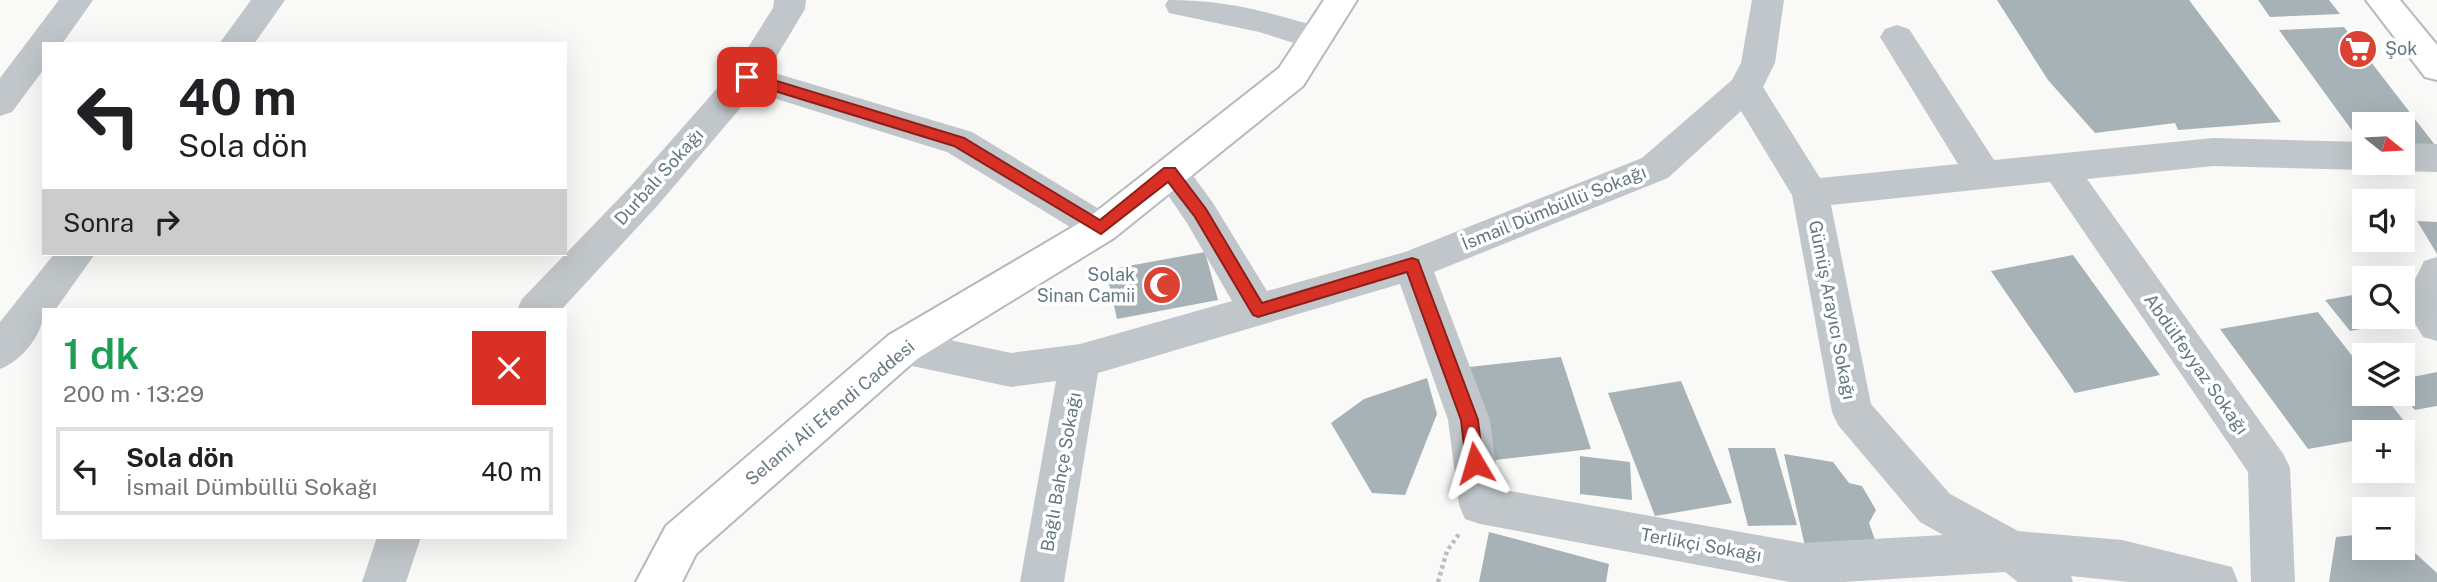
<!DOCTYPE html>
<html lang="tr">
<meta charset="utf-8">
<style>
:root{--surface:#fff;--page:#f6f6f6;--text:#202124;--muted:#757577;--line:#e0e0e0}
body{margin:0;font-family:"Public Sans",sans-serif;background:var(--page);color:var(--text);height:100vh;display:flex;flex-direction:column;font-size:26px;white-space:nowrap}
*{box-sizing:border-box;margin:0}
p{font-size:23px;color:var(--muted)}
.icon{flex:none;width:38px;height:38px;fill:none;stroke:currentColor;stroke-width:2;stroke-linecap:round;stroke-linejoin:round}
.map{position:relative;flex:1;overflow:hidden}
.sheet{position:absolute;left:42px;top:308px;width:525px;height:231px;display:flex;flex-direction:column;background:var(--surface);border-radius:0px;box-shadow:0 7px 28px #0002}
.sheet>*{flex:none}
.top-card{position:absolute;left:42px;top:42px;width:525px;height:214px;border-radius:0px;box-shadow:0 7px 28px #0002;background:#fff;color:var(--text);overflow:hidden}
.needle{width:46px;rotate:108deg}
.buttons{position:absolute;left:2352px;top:112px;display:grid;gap:14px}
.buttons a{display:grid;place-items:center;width:63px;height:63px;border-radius:0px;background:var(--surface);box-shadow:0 7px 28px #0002;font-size:35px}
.pin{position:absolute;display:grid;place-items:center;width:60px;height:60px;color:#fff;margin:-30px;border-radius:14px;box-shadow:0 4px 10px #0006}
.me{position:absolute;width:77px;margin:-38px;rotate:353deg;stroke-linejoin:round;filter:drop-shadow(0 0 5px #0008)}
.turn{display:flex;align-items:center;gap:24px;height:147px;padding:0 21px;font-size:32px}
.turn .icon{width:91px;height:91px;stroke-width:2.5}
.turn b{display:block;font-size:49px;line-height:60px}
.then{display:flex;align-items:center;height:66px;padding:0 21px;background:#0003;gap:14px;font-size:26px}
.round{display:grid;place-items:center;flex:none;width:74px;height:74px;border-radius:0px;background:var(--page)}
.overview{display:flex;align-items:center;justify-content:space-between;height:119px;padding:0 21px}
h1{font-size:42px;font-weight:600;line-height:52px;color:#1e9e55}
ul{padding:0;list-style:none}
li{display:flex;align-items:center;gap:21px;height:88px;margin:0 14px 10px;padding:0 7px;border:4px solid var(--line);border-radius:0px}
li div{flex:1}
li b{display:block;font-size:26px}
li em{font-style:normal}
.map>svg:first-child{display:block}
</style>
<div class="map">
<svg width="2437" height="582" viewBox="0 0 2437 582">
<rect width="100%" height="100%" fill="#f9f9f7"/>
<!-- building -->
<g fill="#a7b2b6">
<path d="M1997,0H2189L2281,122L2178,130L2175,123L2095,133L2048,80Z"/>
<path d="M2258,0H2329L2340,14L2270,17Z"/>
<path d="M2344,27L2435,145L2403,147V124H2364V147L2279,30Z"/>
<path d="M2417,221L2437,222V254Z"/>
<path d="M1205,252L1218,300L1117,319L1106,270Z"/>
<path d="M2073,255L2160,375L2075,393L1991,271Z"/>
<path d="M2364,293V317H2403V306L2414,319L2350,331L2325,300Z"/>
<path d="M2318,312L2364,371V394H2383L2411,430L2364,432V439L2308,449L2220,329Z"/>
<path d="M1561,357L1591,449L1495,460L1469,367Z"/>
<path d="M2437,372V406L2415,410L2401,394L2403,379Z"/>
<path d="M1427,378L1437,414L1405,495L1372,493L1331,423L1364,399Z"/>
<path d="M1681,381L1732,503L1655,516L1608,393Z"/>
<path d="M1728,448H1775L1797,525L1748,526Z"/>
<path d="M1784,454L1833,462L1849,483L1862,486L1876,510L1869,523L1879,551L1805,546Z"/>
<path d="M1580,456L1630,462L1632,500L1580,494Z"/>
<path d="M1489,532L1609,564L1606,582H1479Z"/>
<path d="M2364,534V548H2403V542L2437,573V582H2329L2336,537Z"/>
</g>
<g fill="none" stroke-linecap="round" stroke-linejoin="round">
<defs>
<path id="secondary" d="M1324,0H1357L1303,86L1114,238L917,359L696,554L682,582H636L666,526L889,335L1088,218L1279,68Z"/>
<path id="primary" d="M2366,0H2400L2437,45V80L2425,77Z"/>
</defs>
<!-- secondary casing -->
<use href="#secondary" stroke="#b3babd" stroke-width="4"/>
<!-- primary casing -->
<use href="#primary" stroke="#b4babd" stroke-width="4"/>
<!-- path -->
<path stroke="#bbbfc1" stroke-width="4.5" stroke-dasharray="3.5 3.5" stroke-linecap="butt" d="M1438,582L1447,551L1459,534"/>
<!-- street -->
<g fill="#c0c6c9" fill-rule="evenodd">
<path d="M59,0H93L62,44H44V69L12,112L0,116V78Z"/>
<path d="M251,0H285L254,44H219Z"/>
<path d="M774,0H806L805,9L768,71L972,132L1114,218L1120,228L1114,238L1101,243L1088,238L947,152L754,92L658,205L561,310H517L522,299L632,185L735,68L773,8Z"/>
<path d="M1168,0C1228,0 1270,12 1328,30L1333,38L1328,46L1316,50L1259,32L1169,13L1165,5Z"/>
<path d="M1752,0H1784L1775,63L1763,87L1820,178L1958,164L1880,37L1885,29L1897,25L1909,29L1994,160L2213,138L2364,142V163H2378L2364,170L2213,166L2087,179L2284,455L2290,468L2295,582H2251L2248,472L2050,182L1831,205L1871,404L1950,494L2018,531L2122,540L2232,567L2238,582H2129L2071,576L2073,582H2018L2005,572L1843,582H1790L1480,524L1465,519L1459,505L1448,420L1400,284L1098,373L1064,582H1020L1056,381L1011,387L903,364L889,359L883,347L889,335L903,330L1011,353L1080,344L1232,301L1187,223L1152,172L1157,162L1170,158L1183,162L1213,203L1267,291L1405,252L1642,158L1732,80L1741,63ZM1741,111L1792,195L1832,412L1838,425L1920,522L1943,535L1803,543L1499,489L1490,420L1434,272L1668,178Z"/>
<path d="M2403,143L2437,144V172L2403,171L2390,167L2388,163H2403Z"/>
<path d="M54,254H95L55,310H44C44,333 22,361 0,369V322Z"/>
<path d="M2437,257V341L2423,337L2403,304L2424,261Z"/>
<path d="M377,537H421L406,582H362Z"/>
</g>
<!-- secondary -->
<use href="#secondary" fill="#fff" fill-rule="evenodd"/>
<!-- primary -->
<use href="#primary" fill="#fff" fill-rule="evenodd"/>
</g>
<!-- route -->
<path fill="#d93025" stroke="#8d1f18" stroke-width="2" d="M747,72L964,138L1100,220L1164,168H1175L1206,209L1262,303L1412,258L1418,260L1478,420L1483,463L1481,468L1475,471L1466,463L1461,420L1407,272L1258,317L1253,315L1195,217L1168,182L1101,234L954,146L742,81L740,77Z"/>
<!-- icons -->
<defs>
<symbol id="supermarket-disc" viewBox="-11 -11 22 22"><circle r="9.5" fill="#dc4234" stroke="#fff"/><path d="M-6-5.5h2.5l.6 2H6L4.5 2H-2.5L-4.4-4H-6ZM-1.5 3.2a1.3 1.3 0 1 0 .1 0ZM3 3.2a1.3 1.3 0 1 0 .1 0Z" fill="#fff"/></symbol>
<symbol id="mosque-disc" viewBox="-11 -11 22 22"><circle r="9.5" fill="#dc4234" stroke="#fff"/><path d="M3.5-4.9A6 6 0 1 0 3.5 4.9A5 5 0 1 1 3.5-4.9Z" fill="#fff"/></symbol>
</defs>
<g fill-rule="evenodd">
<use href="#supermarket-disc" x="2336" y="27" width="44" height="44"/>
<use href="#mosque-disc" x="1140" y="263" width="44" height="44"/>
</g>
<g text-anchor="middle" stroke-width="7" stroke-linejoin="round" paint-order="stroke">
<!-- poi labels -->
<g font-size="18" fill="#657981" stroke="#fff" text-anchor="start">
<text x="2385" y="55">Şok</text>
<text x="1135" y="281" text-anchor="end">Solak<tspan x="1135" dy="21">Sinan Camii</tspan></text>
</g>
<!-- street labels -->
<g font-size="18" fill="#657981" stroke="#fff">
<text transform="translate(659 177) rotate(-48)" y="6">Durbalı Sokağı</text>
<text transform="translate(1554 208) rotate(-22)" y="6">İsmail Dümbüllü Sokağı</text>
<text transform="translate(1832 310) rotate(79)" y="6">Gümüş Arayıcı Sokağı</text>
<text transform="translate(2196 364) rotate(55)" y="6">Abdülfeyyaz Sokağı</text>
<text transform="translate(830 413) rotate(-40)" y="6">Selami Ali Efendi Caddesi</text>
<text transform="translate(1061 472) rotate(-80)" y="6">Bağlı Bahçe Sokağı</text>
<text transform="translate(1701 545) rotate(10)" y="6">Terlikçi Sokağı</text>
</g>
</g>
</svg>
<div class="buttons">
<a><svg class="needle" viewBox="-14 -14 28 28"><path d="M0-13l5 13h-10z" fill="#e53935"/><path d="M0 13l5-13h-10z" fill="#757577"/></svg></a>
<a><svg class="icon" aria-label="sound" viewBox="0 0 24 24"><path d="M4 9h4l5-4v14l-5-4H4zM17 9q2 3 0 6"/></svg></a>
<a><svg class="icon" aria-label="search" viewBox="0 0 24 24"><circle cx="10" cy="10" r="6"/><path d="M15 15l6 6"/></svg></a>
<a><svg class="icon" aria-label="layers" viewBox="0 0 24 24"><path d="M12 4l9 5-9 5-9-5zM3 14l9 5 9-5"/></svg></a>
<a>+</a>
<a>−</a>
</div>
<div class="pin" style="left:747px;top:77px;background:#d93025"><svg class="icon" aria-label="arrive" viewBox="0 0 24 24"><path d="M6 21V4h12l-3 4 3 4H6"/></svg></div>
<svg class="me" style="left:1475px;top:463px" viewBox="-20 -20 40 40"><path d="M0-17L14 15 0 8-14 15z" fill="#d93025" stroke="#fff" stroke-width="4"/></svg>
<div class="top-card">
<div class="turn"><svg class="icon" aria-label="left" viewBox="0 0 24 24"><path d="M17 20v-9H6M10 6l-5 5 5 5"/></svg><div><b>40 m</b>Sola dön</div></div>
<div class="then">Sonra<svg class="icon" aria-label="right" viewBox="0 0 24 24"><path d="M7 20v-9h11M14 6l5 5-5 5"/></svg></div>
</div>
<section class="sheet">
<div class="overview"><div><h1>1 dk</h1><p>200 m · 13:29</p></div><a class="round" style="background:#d93025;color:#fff"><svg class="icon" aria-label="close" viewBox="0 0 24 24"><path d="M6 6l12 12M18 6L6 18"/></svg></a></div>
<ul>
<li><svg class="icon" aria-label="left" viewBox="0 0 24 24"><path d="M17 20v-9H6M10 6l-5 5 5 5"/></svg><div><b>Sola dön</b><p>İsmail Dümbüllü Sokağı</p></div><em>40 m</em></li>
</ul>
</section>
</div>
